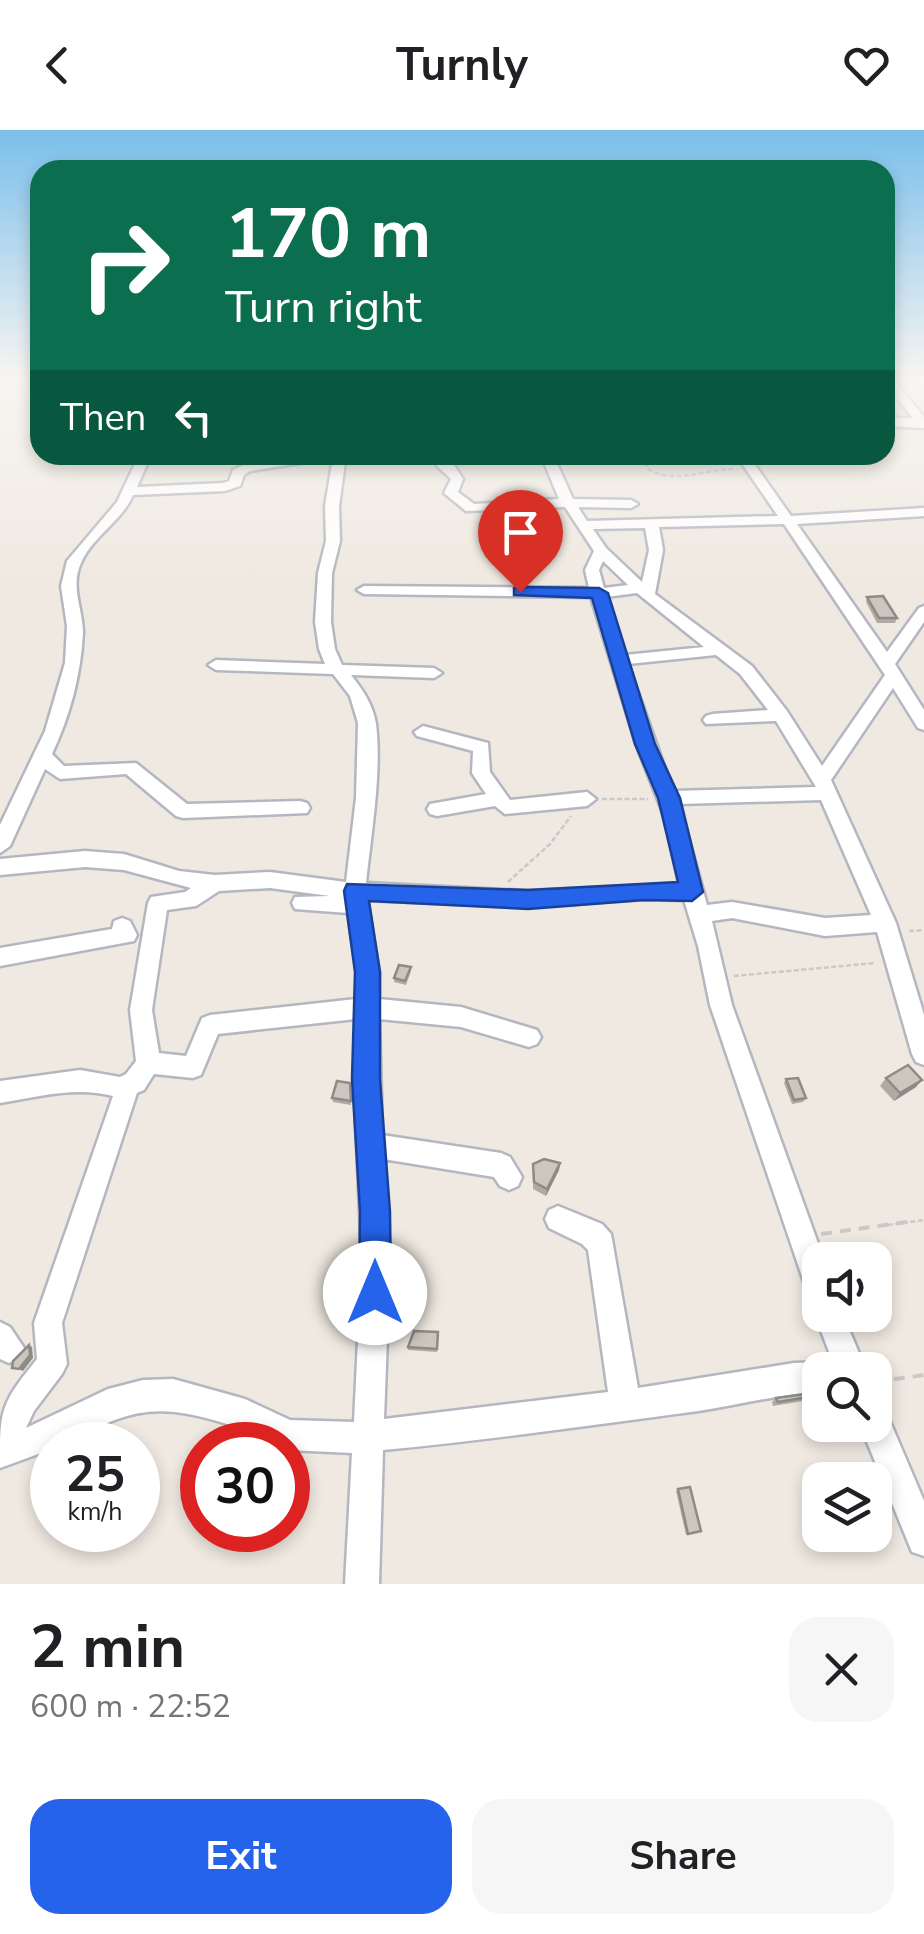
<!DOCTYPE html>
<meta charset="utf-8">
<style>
:root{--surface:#fff;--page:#f6f6f6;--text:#202124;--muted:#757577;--accent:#2563eb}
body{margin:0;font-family:"Nunito Sans",sans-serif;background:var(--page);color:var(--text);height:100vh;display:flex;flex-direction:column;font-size:38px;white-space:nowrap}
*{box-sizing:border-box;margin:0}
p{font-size:32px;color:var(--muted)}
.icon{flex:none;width:55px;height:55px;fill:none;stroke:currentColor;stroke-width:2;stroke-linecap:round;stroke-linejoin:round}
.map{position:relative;height:1454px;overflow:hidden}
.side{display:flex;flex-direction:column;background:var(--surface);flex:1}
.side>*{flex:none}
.top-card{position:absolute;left:30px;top:30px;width:865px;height:305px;border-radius:30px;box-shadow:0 5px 15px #0003;background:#0b6e4f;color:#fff;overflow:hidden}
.tools{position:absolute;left:802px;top:1112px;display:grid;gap:20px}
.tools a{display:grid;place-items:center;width:90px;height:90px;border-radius:20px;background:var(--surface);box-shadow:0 5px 15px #0003;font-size:50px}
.speed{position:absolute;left:30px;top:1292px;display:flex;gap:20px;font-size:50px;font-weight:700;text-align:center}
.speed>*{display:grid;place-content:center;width:130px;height:130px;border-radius:50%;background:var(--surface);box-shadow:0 5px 15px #0003;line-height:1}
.speed small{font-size:25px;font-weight:400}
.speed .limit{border:15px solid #d22;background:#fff;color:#111}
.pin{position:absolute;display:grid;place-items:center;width:85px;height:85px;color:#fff;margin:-102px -42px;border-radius:50% 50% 50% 0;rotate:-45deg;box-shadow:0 0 10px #0007}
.pin .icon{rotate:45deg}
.me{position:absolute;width:110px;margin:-55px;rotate:0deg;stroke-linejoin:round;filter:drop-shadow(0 0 8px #0008)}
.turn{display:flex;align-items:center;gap:35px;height:210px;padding:0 30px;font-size:45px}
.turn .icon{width:130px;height:130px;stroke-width:2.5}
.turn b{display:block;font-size:70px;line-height:85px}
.then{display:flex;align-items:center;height:95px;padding:0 30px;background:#0003;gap:20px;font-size:38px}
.round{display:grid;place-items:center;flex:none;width:105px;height:105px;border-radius:30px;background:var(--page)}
.head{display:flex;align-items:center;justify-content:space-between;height:170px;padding:0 30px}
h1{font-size:60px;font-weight:700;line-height:75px}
.action{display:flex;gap:20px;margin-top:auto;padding:20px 30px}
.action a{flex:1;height:115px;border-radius:30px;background:var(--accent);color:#fff;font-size:40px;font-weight:700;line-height:115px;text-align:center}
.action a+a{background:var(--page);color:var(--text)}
header{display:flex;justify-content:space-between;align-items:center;height:130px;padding:0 30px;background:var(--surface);font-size:45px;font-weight:700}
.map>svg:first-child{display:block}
</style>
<header><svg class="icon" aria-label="back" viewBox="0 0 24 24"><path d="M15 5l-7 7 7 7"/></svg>Turnly<svg class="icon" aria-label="heart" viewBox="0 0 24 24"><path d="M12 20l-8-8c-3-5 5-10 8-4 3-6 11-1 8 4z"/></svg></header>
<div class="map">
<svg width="924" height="1454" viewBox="0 0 924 1454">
<rect width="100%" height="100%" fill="#efe9e1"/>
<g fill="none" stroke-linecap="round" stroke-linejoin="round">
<defs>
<g id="minor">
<path d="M885,247H891L924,287V298L885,296V288H913L885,254Z"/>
<path d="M139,325H151L137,357L223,353L229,351L233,340C265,323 311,325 346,325L339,376L340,411L332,443L331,492L335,519L342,535L434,538L442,543L434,548L351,545C363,560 373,575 376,594C382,642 371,705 366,753L527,761L679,754L665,688L636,614L591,467L364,464L357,460L364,456L589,458L585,440L594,421L565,377L466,381L444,363L451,349L437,336V330L454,335L463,349L458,362L474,374L559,369L541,325H553L573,369L631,370L638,374L631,378L578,377L587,391L778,386L736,325H748L791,386L924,378V386L797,394L887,522L919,478L924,476V492L895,534L924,580V600L918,598L893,558L831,650L896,793L924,885V935L916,932L912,924L877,802L825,806L732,788L712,791L732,875L824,1130H820V1172L810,1168L806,1158L710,875L698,816L684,770L644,769L527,777L367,770L379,842V869L461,877L537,900L541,907L537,914L529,917L461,897L379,889L382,1005L501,1023L510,1027L522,1047L518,1056L509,1060L500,1056L494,1047L383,1029L390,1128L384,1289L608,1262L588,1120L582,1114L549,1098L545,1089L549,1080L558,1076L602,1094L611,1104L638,1258L794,1233L820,1232L832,1240H820V1262C779,1264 739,1275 698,1281C593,1295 489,1310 383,1320L379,1454H345L352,1323L288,1320V1315C268,1315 255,1303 237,1297C157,1271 134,1277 61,1315H52V1319L0,1338C0,1279 0,1275 37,1229L34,1193L113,966C75,956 37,967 0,973V951L80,940L120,947L126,944L136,931L130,880L148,773L151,767L185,762L191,758L124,740L85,737L0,745V729L85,721L124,724L179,741L215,745L270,742L346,752L356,668L358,593L350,566L333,544L216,540L208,535L216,530L325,534L319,519L315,492L318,443L326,411L325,376L333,328L250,341L244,345L240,356L225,361L133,365C122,391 92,407 81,433C70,457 83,479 83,503C81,544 70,586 52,624L64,636L136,633L187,674L300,671L307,673L310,678L307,683L183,688L176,686L126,644L60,649L45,639L10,716L0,723V695L45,601L65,533L67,496L61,456L67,431L117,372ZM784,394L885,545L822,636L787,581L752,536L655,464L663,420L659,397ZM645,398L649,420L642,452L606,418L593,399ZM603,431L628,455L604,458L599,440ZM637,463L704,517L625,525L606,467ZM716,525L740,544L768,580L712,584L706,586L703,590L706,594L776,591L816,657L673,661L628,534ZM821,670L871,785L825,788L732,772L707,775L679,674ZM270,758L330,766L295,767L292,773L295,779L348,783L357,842L356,869L210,885L202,888L186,926L159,923L152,880L167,780L196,776L219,761ZM356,889L354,949L362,1128L354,1292L290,1290L245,1269L173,1249L143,1250L108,1259L26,1298L34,1281L62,1244L67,1234L62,1193L137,963L144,960L154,944L193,948L201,945L218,904Z"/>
<path d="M413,325H425L426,327L420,331Z"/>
<path d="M423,596L488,613L490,642L510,670L587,662L596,669L587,676L505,684L495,676L437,686L430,684L427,679L430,674L486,664L472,643L473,621L417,606L414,602Z"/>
<path d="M122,788L130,791L137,805L134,811L0,836V818L112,799L114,791Z"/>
<path d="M820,1174V1185H843L866,1240H836L815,1185Z"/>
<path d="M0,1192L10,1197L24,1218L19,1228L9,1233L0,1229Z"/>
<path d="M875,1278L886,1282L924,1371V1426L912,1422L860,1295H875Z"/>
</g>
</defs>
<!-- minor casing -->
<use href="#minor" stroke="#b4b7c1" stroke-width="5"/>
<!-- path-far1 -->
<g stroke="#c9c9c9" stroke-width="2.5" stroke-dasharray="5 2.5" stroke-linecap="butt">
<path d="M642,325L648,339C674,355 705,339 735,339"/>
<path d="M602,669H648"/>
<path d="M508,752L550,714L571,686"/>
<path d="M909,801L924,800"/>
<path d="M734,846L875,833"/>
<path d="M888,1095L924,1090"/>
</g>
<!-- path -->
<g stroke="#c9c9c9" stroke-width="4" stroke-dasharray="11 8" stroke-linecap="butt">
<path d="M821,1104L907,1092"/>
<path d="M875,1252L924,1245"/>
</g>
<!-- minor -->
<use href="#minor" fill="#fff" fill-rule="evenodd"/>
</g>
<!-- wall -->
<g fill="#afaba4">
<path d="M867,467L897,488L895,493H877L866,472Z"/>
<path d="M411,841L406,855L394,852V848Z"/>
<path d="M886,948L916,957L894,971L880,956Z"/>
<path d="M786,949L806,968L803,972L792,974L784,953Z"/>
<path d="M350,953L351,975L333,972L332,968Z"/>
<path d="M560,1033L559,1040L546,1066L533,1059V1034Z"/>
<path d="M438,1202L437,1222L408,1220V1217Z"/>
<path d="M820,1262V1286L815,1269L773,1276L772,1272L776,1268Z"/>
<path d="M823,1295H857L858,1300L852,1303L827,1307Z"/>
<path d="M678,1359L698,1402L686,1405L676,1361Z"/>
</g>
<!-- shaded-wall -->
<g fill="#8e8b86">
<path d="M922,950L916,957L894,971L900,963Z"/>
<path d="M560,1033L559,1040L546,1066L547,1059Z"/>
<path d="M29,1215L32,1217L33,1228L23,1241L19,1239Z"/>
</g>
<!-- building -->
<g fill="#cbc7bf" stroke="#8e8b86" stroke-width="2.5">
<path d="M883,466L897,488H879L867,467Z"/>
<path d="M399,835L411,837L405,851L394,848Z"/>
<path d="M908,935L922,950L900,963L886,948Z"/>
<path d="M798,948L806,968L794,970L786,949Z"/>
<path d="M337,951L350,953L351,971L332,968Z"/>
<path d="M544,1029L560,1033L547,1059L534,1052L533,1034Z"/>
<path d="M414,1201L438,1202L437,1219L408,1217Z"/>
<path d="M29,1215L30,1225L19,1239L12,1238L13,1231Z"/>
<path d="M820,1262V1265L778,1272L776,1268Z"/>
<path d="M830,1295H857L858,1300L833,1304Z"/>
<path d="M690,1357L701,1401L688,1404L678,1359Z"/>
</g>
<!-- sky -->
<linearGradient id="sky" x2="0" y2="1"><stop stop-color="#7abfeb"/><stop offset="0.55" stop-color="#f8f5f2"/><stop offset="1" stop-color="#f8f5f2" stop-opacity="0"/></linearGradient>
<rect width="924" height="451" fill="url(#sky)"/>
<!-- route -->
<path fill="#2563eb" stroke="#184099" stroke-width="2.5" d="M520,457L599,458L608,463L655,614L680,668L703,762L692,771L644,770L528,779L369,771L380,842V949L390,1082L391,1163L387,1174L375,1179L364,1174L359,1163L360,1082L352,949L355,842L344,761L347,754L528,760L678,752L658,668L635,614L592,468L514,465V458Z"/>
</svg>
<div class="tools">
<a><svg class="icon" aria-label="sound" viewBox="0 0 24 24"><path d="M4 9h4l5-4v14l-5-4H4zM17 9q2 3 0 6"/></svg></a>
<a><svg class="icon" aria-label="search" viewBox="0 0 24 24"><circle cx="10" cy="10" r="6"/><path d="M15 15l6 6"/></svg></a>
<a><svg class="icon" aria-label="layers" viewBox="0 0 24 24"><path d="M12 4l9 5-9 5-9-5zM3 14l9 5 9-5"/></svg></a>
</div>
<div class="speed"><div>25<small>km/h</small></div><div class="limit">30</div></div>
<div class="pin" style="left:520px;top:462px;background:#d93025"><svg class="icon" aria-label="arrive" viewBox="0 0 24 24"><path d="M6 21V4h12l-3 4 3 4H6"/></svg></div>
<svg class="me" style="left:375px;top:1163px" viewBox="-20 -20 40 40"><circle r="19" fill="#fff"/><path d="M0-13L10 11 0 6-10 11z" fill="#2563eb"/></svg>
<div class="top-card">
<div class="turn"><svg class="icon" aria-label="right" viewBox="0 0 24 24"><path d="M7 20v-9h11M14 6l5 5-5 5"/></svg><div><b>170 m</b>Turn right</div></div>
<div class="then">Then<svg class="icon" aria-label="left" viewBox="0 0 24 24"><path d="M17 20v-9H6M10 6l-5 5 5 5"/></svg></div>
</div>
</div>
<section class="side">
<div class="head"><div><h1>2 min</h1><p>600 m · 22:52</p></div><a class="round"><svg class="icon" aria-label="close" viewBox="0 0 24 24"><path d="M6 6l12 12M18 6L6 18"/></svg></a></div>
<div class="action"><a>Exit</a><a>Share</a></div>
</section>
